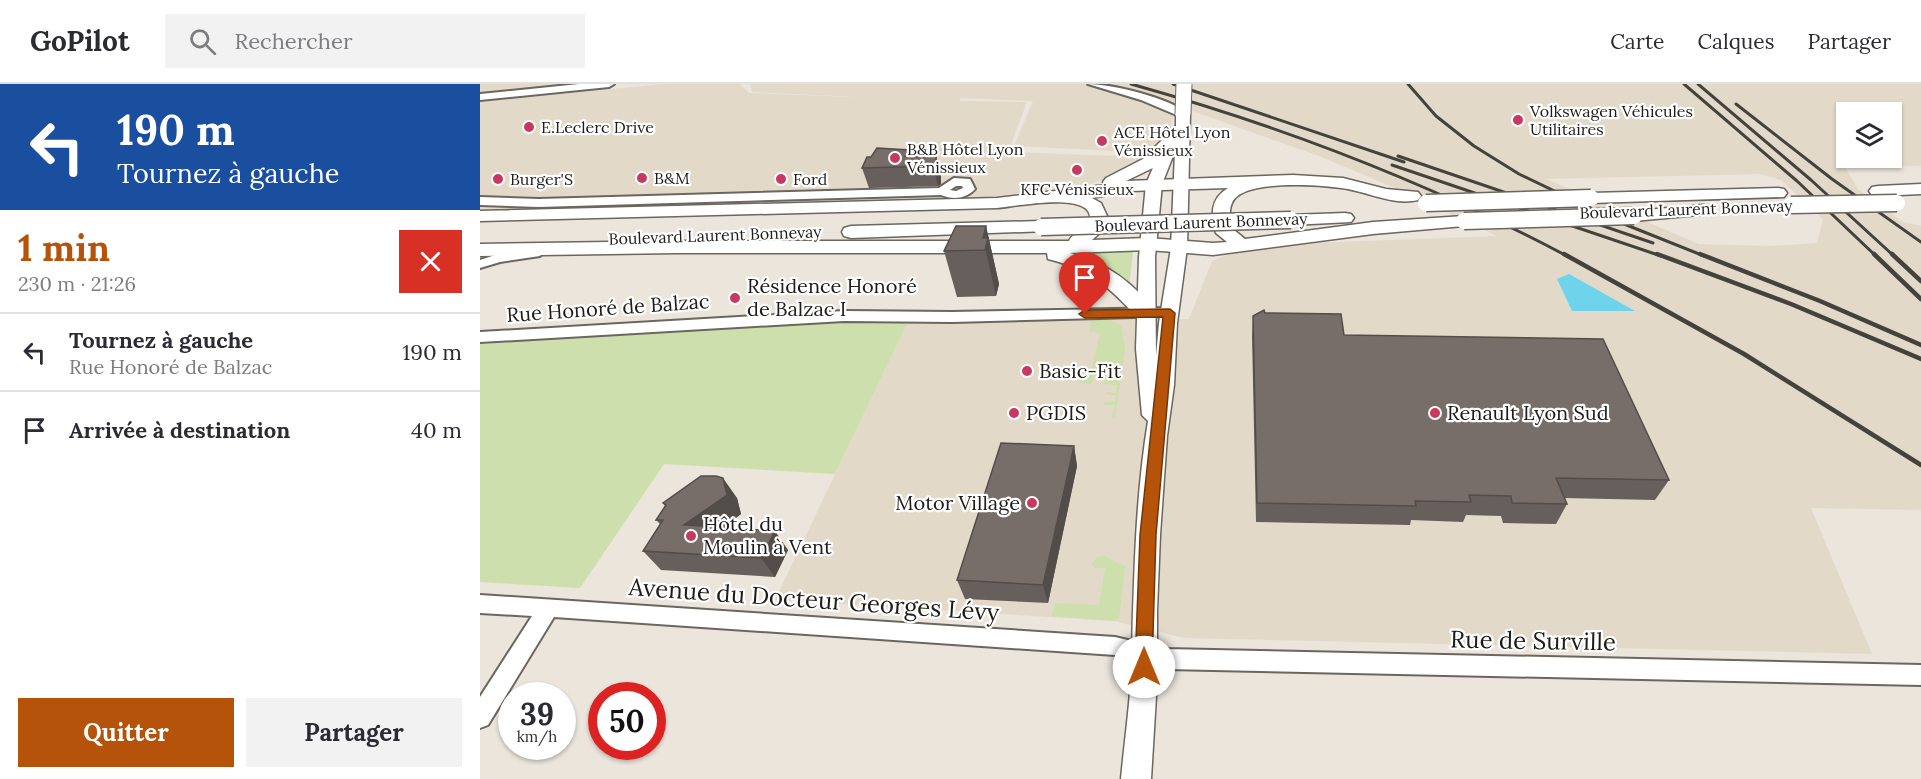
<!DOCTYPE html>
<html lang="fr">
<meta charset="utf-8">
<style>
:root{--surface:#fff;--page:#f2f2f3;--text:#2b2b33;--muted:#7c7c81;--line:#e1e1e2;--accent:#b45309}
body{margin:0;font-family:Lora,serif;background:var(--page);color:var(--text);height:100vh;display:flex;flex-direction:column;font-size:22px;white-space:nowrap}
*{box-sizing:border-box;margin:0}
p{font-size:20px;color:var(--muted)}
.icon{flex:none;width:33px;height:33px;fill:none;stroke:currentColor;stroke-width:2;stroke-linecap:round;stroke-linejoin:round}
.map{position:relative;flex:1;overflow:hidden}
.details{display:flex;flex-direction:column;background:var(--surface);width:480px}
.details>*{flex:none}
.banner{background:#1a4fa0;color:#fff;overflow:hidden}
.controls{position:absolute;left:1356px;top:18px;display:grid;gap:12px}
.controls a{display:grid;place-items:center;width:66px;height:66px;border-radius:0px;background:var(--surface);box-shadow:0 2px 4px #0004;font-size:30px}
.speed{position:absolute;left:18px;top:598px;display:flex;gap:12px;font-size:30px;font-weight:700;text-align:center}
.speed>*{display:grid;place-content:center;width:78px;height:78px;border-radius:50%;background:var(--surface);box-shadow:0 2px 4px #0004;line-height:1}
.speed small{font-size:15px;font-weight:400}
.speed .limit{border:9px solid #d22;background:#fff;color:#111}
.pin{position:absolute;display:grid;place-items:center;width:51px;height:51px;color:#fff;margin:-62px -26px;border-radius:50% 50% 50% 0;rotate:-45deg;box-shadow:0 0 6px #0007}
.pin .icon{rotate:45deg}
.me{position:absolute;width:66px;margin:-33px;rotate:0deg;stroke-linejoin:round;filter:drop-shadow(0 0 4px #0008)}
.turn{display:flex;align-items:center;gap:21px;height:126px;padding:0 18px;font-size:27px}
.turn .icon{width:78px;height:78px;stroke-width:2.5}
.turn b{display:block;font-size:42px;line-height:51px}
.round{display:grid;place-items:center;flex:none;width:63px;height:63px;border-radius:0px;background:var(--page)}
.headline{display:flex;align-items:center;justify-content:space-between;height:102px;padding:0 18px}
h1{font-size:36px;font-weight:700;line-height:45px;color:var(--accent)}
.cta{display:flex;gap:12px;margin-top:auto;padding:12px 18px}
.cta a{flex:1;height:69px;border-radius:0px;background:var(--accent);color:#fff;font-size:24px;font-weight:700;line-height:69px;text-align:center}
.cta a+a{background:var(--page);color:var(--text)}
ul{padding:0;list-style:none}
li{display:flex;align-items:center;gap:18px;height:78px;padding:0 18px;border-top:2px solid var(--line)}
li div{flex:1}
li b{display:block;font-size:22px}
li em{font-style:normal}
header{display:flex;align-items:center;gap:36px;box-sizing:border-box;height:84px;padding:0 30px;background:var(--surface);border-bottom:2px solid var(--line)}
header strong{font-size:28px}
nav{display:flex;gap:33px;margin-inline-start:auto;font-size:21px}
.search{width:420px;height:54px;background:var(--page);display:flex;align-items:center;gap:15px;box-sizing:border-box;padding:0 21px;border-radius:0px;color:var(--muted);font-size:22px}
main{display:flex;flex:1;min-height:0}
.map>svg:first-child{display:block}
</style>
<header>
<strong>GoPilot</strong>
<div class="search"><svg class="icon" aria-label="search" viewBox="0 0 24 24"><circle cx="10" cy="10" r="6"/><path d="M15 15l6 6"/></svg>Rechercher</div>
<nav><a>Carte</a><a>Calques</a><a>Partager</a></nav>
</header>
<main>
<section class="details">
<div class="banner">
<div class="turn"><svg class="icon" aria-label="left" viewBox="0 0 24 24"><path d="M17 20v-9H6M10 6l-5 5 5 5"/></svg><div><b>190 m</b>Tournez à gauche</div></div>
</div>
<div class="headline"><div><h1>1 min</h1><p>230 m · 21:26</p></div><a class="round" style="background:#d93025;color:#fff"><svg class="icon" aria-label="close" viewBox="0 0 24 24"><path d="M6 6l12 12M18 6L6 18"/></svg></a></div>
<ul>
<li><svg class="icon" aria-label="left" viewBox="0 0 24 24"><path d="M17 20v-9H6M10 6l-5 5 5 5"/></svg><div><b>Tournez à gauche</b><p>Rue Honoré de Balzac</p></div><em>190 m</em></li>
<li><svg class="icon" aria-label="arrive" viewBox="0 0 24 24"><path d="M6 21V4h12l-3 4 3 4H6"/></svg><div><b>Arrivée à destination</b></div><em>40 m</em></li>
</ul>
<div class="cta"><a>Quitter</a><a>Partager</a></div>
</section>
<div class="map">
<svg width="1441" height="695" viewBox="0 0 1441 695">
<rect width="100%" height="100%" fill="#ebe5dc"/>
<!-- built -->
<g fill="#e2d9c9" fill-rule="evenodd">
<path d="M0,0H85L0,10Z"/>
<path d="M183,0H260L269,9L395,14L272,8L270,0H1441V82L1365,83L1378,105L1423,138L1441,142V426L1331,424L1392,570L704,554L634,537L295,516L428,238L709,235L732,177L750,170L832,159L1017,152L922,107L839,72L695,21L689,52L674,69L534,62L553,17L481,14L479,17L547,18L528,68L662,73L652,82L628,94L601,103L518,113L0,128V18ZM1366,28H1412V74H1366ZM1280,90L1301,96L1343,135L1337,159L1289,162L1219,160L1066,95Z"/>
</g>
<!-- green -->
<g fill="#ccdfac">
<path d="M655,152L649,202C628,184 608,176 582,168L631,162Z"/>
<path d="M611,236H630L641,242L645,264L635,334H632L635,321H624V318H635L636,311L625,310L626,308L636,309L637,301L624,300L625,292H614L612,300L602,299L599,297L601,284H612L620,249L610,248Z"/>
<path d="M428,238L355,390L184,380L100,504L0,498V260L273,240Z"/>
<path d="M624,472L645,482L639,534L634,537L572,532L575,519L619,521L625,484H615L612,481L617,473Z"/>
</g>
<!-- water -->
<path fill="#6ed4ec" d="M1089,190L1155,227H1092L1077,195Z"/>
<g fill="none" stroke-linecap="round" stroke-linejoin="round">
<defs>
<g id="minor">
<path d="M99,0H134L129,3L0,16V10Z"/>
<path d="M608,0C632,0 690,14 708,30L703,33L699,32L661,16Z"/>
<path d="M474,94L490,95L495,105C486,115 473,116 461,111L59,123L0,121V113L59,115L459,104ZM476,102H482L483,104L476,107L470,106Z"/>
<path d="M55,165L60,166L62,169L60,172L20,178L0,184V176L18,170Z"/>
<path d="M690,224L697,229L695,232L472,238L364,237L0,258V248L364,227L472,228Z"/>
<path d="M0,511L635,553L686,565L1441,581V601L686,585L635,571L74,533L8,641L0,644V613L52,532L0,529Z"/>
</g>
<path id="major" d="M703,26L710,30L707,164L697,239L694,301L687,352L680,451L677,527V596L671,695H641C644,662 649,628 651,594C654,509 654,422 668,337L662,331L656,265L659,173L666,100L689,46L696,42V30ZM695,67L691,164L679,239L676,272L675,173L682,100Z"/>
<g id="highway">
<path d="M693,49L701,54L675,83L646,97L813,91L863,94L906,105L938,108L941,112L938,116C912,122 887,107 861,104C839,101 762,95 752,119C748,127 751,138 754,146L765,155L893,138L984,132L990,133L993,137L990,141L984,142L893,150L733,171L668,166L590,169C623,177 657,200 675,229L672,234L665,236L658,234C629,203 610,185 568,175L567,169H197L0,172V160L197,157H589C592,148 608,147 610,135C613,106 533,123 517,124L0,137V127L517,114L625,101L623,98L626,94L663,75L687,51ZM748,104C730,115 731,130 736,149L747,158L733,159L668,154L612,156L622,147L628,134L621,119L612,114L650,107Z"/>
<path d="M1441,100V110L1398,112L1392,111L1389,107L1392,103L1398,102Z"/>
<path d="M1298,104L1304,105L1307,109L1304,113L1111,119L1105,118L1102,114L1105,110L1111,109Z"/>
<path d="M1223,121L1229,122L1232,126L1229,130L1154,137L1148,136L1145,132L1148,128L1154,127Z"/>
<path d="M865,129L871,130L874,134L871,138L811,141L805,140L802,136L805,132L811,131Z"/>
<path d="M561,137L568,139L570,143L568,147L371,154L364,152L362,148L364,144L371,142Z"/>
</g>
</defs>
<!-- minor casing -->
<use href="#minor" stroke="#6b665e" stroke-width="4"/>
<!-- major casing -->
<use href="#major" stroke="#6b665e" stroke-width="3"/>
<!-- highway casing -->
<use href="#highway" stroke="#6b665e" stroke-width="3"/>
<!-- minor -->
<use href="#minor" fill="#fff" fill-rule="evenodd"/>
<!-- major -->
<use href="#major" fill="#fff" fill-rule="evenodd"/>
<!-- highway -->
<use href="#highway" fill="#fff" fill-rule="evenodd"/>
<!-- rail-far1 -->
<g stroke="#44423d" stroke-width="3">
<path d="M651,0C801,42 949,99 1087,172"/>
<path d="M693,0L924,78"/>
<path d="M928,0L956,32L994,62L1039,90L1139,138L1224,172"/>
<path d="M1204,0L1317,97L1396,172"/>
<path d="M1218,0L1331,96L1414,172"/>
<path d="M1256,20L1352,95L1441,158"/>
<path d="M918,72L1173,159"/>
<path d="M912,81L1181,172"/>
</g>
<!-- rail -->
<g stroke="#44423d" stroke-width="4.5">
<path d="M1084,170L1264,270L1441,381"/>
<path d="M1177,170L1311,220L1441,275"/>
<path d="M1220,170L1340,217L1441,261"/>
<path d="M1394,170L1441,215"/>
<path d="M1412,170L1441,197"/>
</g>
<defs>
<path id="major-bridge" d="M703,30L704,0"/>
<g id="highway-bridge">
<path d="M946,119L1111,114"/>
<path d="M1311,121L1417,119"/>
<path d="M984,137L1154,132"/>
<path d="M561,143L811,136"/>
</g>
</defs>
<!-- major-bridge casing -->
<use href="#major-bridge" stroke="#6b665e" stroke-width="17" stroke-linecap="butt"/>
<!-- highway-bridge casing -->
<use href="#highway-bridge" stroke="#6b665e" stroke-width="19" stroke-linecap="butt"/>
<!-- major-bridge -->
<use href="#major-bridge" stroke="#fff" stroke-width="15"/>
<!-- highway-bridge -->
<use href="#highway-bridge" stroke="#fff" stroke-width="16"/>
</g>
<!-- wall -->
<g fill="#665f5b">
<path d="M429,66L431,72L456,73L461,93V100L458,102L389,104L382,84L391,73Z"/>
<path d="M506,142L519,200L516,212L477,213L464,167Z"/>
<path d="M785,229L864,251L1189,396L1175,416L1084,414L1087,420L1076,440L1023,439L1021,432L986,431L983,438L931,436L930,441L776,438L772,253L773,232Z"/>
<path d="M594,362L597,382L568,519L485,515L477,496Z"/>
<path d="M257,414L261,430L243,444L308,466L295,493L181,486L163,467L180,440L176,436L185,422L183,419Z"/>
</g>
<!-- shaded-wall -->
<g fill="#534d4a">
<path d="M429,66L434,83L425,72Z"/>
<path d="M456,73L461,93V100L458,102L453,82Z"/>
<path d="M506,142L519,200L516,212L503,154Z"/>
<path d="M594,362L597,382L568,519L563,501Z"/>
<path d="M243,394L257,414L261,430L220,461L204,441Z"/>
<path d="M295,447L308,466L295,493L281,474Z"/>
</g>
<!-- building -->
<g fill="#776e6a" stroke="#534d4a" stroke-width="1.5">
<path d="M397,64L429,66L425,72L456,73V81L453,82L382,84L387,73H391Z"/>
<path d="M476,142H506L503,154H508L505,166L464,167Z"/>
<path d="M784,226L785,229L861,230L864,251L1123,255L1189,396L1076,394L1087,420L1032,419L1031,412L989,411L991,418L935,417L936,422L777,419L773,232Z"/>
<path d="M521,359L594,362L563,501L477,496Z"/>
<path d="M221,392H236L243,394L247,411L204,441L295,447L281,474L163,467L183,436H176L186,421L183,419Z"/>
</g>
<!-- route -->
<path fill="#b45309" stroke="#753606" stroke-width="1.5" d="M690,225L695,229L676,451L672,583L670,589L664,591L657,589L655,583L660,451L683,233L605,234L599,230L605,226Z"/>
<!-- markers -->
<g fill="#c73961" stroke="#fff" stroke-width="2">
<circle cx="1038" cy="36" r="6"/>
<circle cx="49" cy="43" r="6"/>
<circle cx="622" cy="57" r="6"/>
<circle cx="415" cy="74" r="6"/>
<circle cx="597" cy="86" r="6"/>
<circle cx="162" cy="94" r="6"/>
<circle cx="18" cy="95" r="6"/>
<circle cx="301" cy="95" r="6"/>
<circle cx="255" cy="214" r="6"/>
<circle cx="547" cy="287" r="6"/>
<circle cx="534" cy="329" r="6"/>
<circle cx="955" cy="329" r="6"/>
<circle cx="552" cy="419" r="6"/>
<circle cx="211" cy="452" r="6"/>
</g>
<g text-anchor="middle" stroke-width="4.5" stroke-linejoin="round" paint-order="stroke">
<!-- far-poi labels -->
<g font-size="16" fill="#1f1d19" stroke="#fff" text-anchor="start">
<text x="1050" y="33">Volkswagen Véhicules<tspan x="1050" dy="18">Utilitaires</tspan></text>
<text x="61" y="49">E.Leclerc Drive</text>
<text x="634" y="54">ACE Hôtel Lyon<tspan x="634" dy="18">Vénissieux</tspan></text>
<text x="427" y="71">B&amp;B Hôtel Lyon<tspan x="427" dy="18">Vénissieux</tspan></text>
<text x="174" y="100">B&amp;M</text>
<text x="30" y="101">Burger'S</text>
<text x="313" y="101">Ford</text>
<text x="597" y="111" text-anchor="middle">KFC Vénissieux</text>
</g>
<!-- far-street labels -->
<g font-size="16" fill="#1f1d19" stroke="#fff">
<text transform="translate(1206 125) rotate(-2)" y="6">Boulevard Laurent Bonnevay</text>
<text transform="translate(721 138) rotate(-2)" y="6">Boulevard Laurent Bonnevay</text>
<text transform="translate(235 151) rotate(-2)" y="6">Boulevard Laurent Bonnevay</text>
</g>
<!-- poi labels -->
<g font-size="20" fill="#1f1d19" stroke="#fff" text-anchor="start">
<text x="267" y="209">Résidence Honoré<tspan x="267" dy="23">de Balzac I</tspan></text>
<text x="559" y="294">Basic-Fit</text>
<text x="546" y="336">PGDIS</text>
<text x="967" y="336">Renault Lyon Sud</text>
<text x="540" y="426" text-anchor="end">Motor Village</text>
<text x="223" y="447">Hôtel du<tspan x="223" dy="23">Moulin à Vent</tspan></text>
</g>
<!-- street labels -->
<g font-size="20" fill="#1f1d19" stroke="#fff">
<text transform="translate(128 224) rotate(-4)" y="7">Rue Honoré de Balzac</text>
</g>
<!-- near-street labels -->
<g font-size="24" fill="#1f1d19" stroke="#fff">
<text transform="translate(334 516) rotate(4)" y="8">Avenue du Docteur Georges Lévy</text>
<text transform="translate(1053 557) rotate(1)" y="8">Rue de Surville</text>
</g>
</g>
</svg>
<div class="controls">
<a><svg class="icon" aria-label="layers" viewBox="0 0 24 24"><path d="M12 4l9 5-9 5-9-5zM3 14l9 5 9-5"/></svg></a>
</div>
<div class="speed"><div>39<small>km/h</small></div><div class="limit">50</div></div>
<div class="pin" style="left:605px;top:230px;background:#d93025"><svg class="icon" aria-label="arrive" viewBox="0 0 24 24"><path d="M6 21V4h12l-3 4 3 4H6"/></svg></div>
<svg class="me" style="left:664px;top:583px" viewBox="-20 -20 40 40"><circle r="19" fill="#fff"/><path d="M0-13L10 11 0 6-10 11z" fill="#b45309"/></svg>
</div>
</main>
